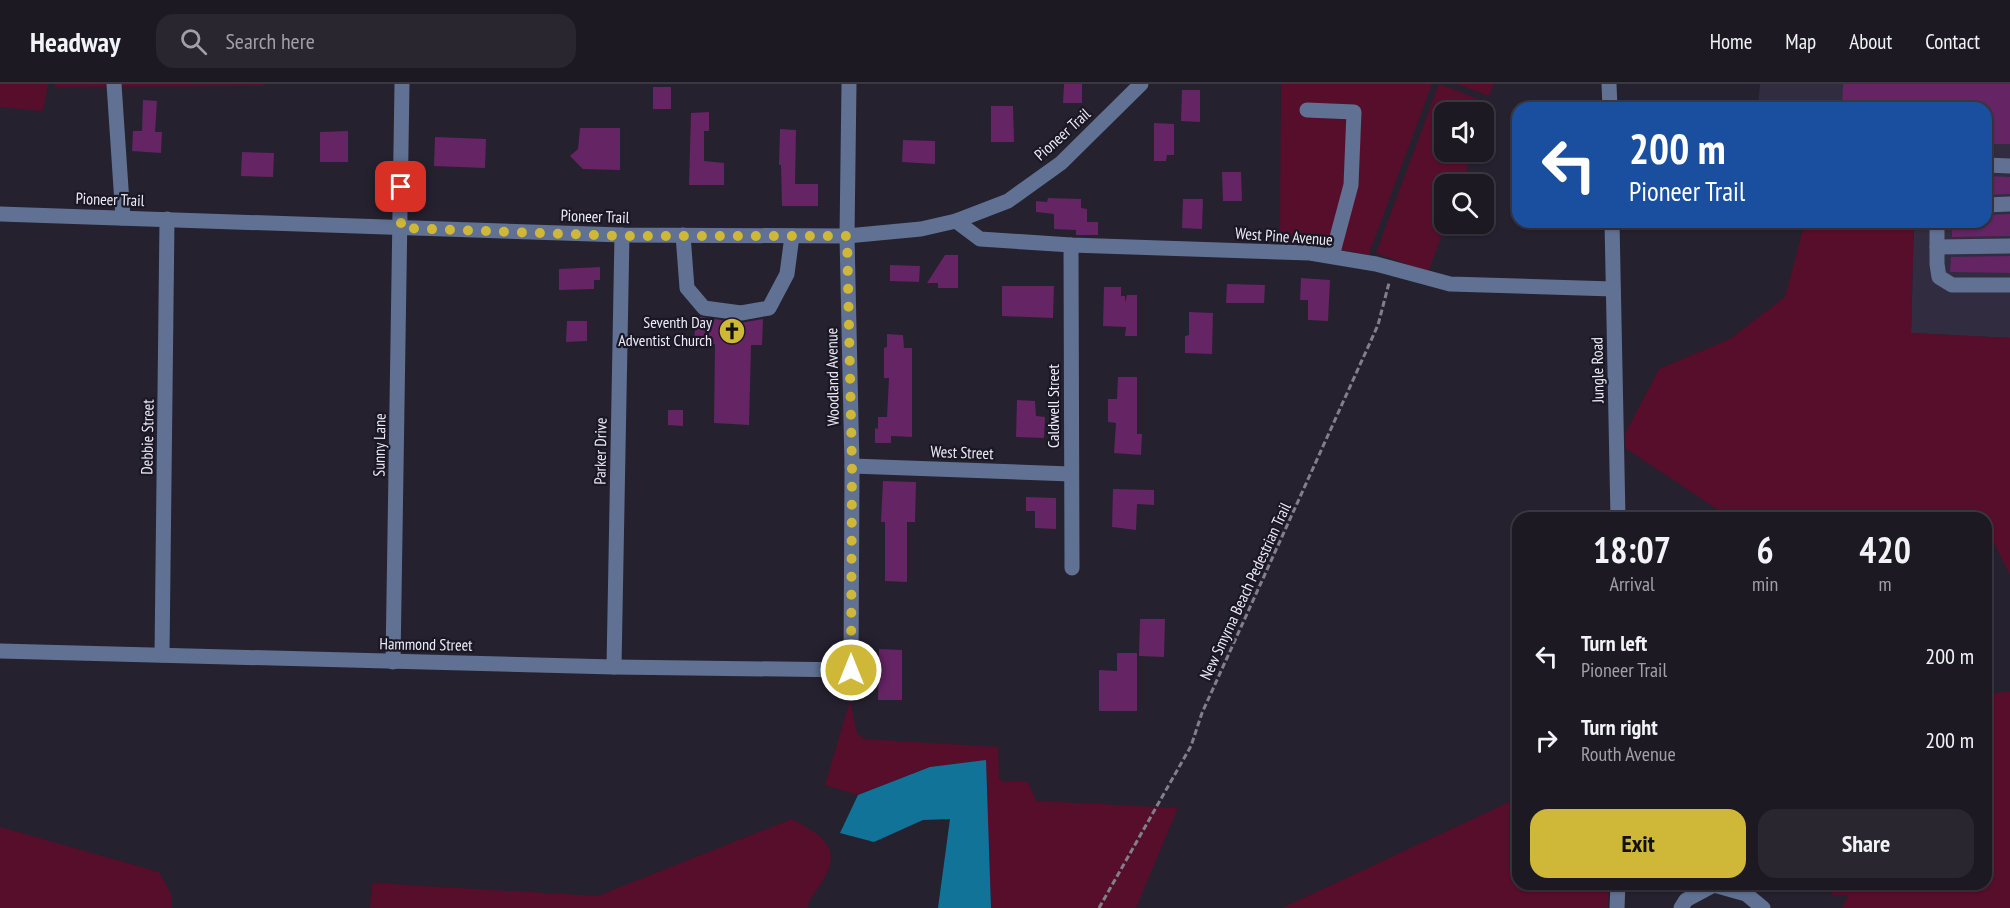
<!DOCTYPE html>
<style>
:root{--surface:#1c1923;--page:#292630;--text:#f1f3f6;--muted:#a0a0a6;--line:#3a3841;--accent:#cfb837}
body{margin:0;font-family:"PT Sans Narrow",sans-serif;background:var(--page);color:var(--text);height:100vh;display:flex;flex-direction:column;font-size:22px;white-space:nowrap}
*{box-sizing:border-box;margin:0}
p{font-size:20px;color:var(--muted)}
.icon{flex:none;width:33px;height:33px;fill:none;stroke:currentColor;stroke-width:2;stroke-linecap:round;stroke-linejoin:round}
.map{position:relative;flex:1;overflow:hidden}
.details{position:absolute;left:1512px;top:428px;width:480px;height:378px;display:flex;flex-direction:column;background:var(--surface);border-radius:18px;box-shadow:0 2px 4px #0004,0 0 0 2px var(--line)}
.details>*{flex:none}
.hud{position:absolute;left:1512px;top:18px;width:480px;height:126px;border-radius:18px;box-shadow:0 2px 4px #0004,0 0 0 2px var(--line);background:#1a4fa0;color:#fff;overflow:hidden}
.controls{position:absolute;left:1434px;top:18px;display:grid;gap:12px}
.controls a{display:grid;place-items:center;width:60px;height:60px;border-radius:12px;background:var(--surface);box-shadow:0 2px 4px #0004,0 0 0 2px var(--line);font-size:30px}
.pin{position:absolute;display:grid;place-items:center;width:51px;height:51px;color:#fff;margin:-26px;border-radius:12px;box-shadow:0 3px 9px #0006}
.me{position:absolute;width:66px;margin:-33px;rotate:0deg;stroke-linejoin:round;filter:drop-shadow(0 0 4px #0008)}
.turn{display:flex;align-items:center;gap:21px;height:126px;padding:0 18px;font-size:27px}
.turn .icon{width:78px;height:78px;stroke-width:2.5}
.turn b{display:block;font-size:42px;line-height:51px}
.eta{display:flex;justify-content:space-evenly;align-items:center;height:102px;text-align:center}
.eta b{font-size:36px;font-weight:600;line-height:42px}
.cta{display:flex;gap:12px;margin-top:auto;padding:12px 18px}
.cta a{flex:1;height:69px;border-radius:18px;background:var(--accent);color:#111;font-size:24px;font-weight:600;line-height:69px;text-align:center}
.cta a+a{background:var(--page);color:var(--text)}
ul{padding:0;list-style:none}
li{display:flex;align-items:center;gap:18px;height:84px;padding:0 18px}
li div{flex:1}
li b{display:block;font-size:22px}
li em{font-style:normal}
header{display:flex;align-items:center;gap:36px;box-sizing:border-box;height:84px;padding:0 30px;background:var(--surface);border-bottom:2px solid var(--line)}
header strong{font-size:28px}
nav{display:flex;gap:33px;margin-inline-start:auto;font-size:21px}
.search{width:420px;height:54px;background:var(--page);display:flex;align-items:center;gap:15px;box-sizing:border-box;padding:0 21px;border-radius:18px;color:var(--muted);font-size:22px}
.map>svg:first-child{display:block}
</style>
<header>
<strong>Headway</strong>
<div class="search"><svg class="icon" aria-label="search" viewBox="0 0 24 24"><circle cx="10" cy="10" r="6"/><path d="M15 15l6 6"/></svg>Search here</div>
<nav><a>Home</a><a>Map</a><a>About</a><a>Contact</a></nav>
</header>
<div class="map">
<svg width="2010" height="824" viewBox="0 0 2010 824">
<rect width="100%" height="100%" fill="#25212f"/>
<!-- built -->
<path fill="#312c3f" d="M1760,0H2010V254L1911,249L1914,138H1986V24H1758Z"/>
<!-- green -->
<g fill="#560e2b">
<path d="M0,0H48L43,27L0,23Z"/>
<path d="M55,0H264V2L55,3Z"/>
<path d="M1281,0H1432L1370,167V171L1312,161L1280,160Z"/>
<path d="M1439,0L1491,20L1484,40V28H1444V68H1473L1461,100H1444V140H1446L1428,188L1376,169Z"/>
<path d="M1457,0H1494L1489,12Z"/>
<path d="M1805,138H1914L1911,249L2010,254V491L1990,451L1986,452V434L1729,433L1625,364V350L1659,285L1730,255L1785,213Z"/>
<path d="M2010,607V824H1842L1849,811H1833L1827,800H1986V611Z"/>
<path d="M850,617L857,649L864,655L998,663L999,695L1005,698H1028L1036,717L1178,724L1136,824H991L985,677L930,683L858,711L825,701Z"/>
<path d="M1518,714V800H1609L1608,824H1282Z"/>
<path d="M792,735C803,742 820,749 827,761C839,779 819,803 809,817L808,824H370L372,799L598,812Z"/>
<path d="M0,743L159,788L171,810V824H0Z"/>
</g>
<!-- water -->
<path fill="#127399" d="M986,676L991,824H938L950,735L923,736L874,758L840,749L858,711L930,683Z"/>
<!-- building -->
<g fill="#652464">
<path d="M1064,0H1082V19H1063Z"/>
<path d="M1843,0H2010V60H1986V24H1842Z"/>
<rect x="653" y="3" width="18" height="22"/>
<path d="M1182,6H1200V38L1181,37Z"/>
<path d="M143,16L157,17L155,48H162L161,69L132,67L133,47H142Z"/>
<path d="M991,22H1013L1014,58H991Z"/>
<path d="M709,28V47H704V77L724,79V101H689L691,29Z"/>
<path d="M1154,39L1174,40V71H1167L1166,77H1154Z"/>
<path d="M580,44H620V86L583,85L570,72L578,65Z"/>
<path d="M780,45L796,46L795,100H818V122H782L781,81H779Z"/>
<path d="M348,47V78H320V48Z"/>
<path d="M435,53L486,55L485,84L434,82Z"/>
<path d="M903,56L935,57V80L902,78Z"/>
<path d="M242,68L274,69L273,93L241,92Z"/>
<path d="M1222,88H1241L1242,117H1223Z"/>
<path d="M1986,92L2010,93V110L1986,111Z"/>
<path d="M1048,114L1081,115V124L1087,125V138H1098V151H1076V146L1054,145V130L1036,128V117L1047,118Z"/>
<path d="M1183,115H1203L1202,145L1182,144Z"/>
<path d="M2010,130V152L1952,153V138H1986V131Z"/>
<path d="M945,171H958V204H938V199H927Z"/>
<path d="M2010,172V189L1950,188L1951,173Z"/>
<path d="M890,181L920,182L919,198L890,197Z"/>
<path d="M600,183V196H594V205L559,206V185Z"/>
<path d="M1301,194L1330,196L1328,237L1308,236V216H1300Z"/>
<path d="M1227,200L1265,201L1264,219H1226Z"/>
<path d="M1002,202H1054L1053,234L1002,232Z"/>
<path d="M1104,203H1121V212H1125V219L1127,211H1137V252H1125L1126,243L1103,242Z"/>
<path d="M1189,228L1213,229L1212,270L1185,269V252L1189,251Z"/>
<path d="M696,232L740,239L763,235L762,261H751L749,341L714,339L715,260H694Z"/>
<path d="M567,237H587V257L566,258Z"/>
<path d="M887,250L903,251L904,264H912V353L891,352V359H875V344L878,345V333H887L889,294H884V264L887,263Z"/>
<path d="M1118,293H1137V350H1142L1141,371L1114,369L1116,339L1108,338V315H1117Z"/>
<path d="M1017,316L1035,317L1036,332L1045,333L1044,354L1016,353Z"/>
<path d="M668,326H683V342L668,341Z"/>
<path d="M883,397L916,398L915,438H907V498L885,497V438H881Z"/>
<path d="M1113,405L1154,406V421L1137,420L1136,446L1112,443Z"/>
<path d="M1026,413L1056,414V445L1035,444V427H1026Z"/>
<path d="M1140,535H1165L1164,573L1139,572Z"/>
<path d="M879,565L902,566V616H878Z"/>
<path d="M1117,569H1137V627H1099V586L1117,587Z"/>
</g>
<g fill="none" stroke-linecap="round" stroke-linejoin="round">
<!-- path -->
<path stroke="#827f8b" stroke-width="3" stroke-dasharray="6 3" stroke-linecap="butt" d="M1099,824L1191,662L1202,629L1378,241L1389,199"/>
<!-- minor -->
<g stroke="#607193" stroke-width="15">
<path d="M114,0L123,134"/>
<path d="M1609,0L1610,24"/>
<path d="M1307,26L1354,28L1351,101L1332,172"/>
<path d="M1986,81L2010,82"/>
<path d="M1986,121L2010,120"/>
<path d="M0,130L622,151L847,152L921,145L956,137L1008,117L1061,79L1141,0"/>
<path d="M956,137L980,155L1071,161L1310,169L1376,180L1450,200L1613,205"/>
<path d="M1612,138L1618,434"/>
<path d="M1937,138V180L1939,193L1952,201H2010"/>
<path d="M683,151L687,204L704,224L741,229L769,224L787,190L792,152"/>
<path d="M1071,161L1072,484"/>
<path d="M1937,163L2010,162"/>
<path d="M852,382L1071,390"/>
<path d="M0,567L614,583L851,586L852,382L847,152L849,0"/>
<path d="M162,571L167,135"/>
<path d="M393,578L402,0"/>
<path d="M614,583L622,151"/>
<path d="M1617,824L1618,800"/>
<path d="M1681,824L1686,816L1714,801L1746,810L1763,824"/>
</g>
</g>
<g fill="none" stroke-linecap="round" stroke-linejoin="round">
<!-- route -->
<path stroke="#cfb837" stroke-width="10" stroke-dasharray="0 18" d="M401,103V144L622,152H847L852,382L851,586"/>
</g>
<!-- icons -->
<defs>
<symbol id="church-disc" viewBox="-11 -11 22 22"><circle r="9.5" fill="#cfb837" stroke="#1b1825"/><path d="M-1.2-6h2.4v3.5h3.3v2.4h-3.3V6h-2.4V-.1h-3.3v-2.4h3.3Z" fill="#111"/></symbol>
</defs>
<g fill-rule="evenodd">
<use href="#church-disc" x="717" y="232" width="30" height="30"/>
</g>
<g text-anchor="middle" stroke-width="4.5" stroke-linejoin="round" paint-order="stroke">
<!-- street labels -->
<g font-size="16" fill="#edebf5" stroke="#1b1825">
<text transform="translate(1062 50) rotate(-42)" y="6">Pioneer Trail</text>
<text transform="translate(110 115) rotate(2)" y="6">Pioneer Trail</text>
<text transform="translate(595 132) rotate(2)" y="6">Pioneer Trail</text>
<text transform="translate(1284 152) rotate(4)" y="6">West Pine Avenue</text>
<text transform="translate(1597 286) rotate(-91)" y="6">Jungle Road</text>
<text transform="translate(832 293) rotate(-91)" y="6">Woodland Avenue</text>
<text transform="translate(1053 322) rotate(-90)" y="6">Caldwell Street</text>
<text transform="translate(147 353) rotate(-89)" y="6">Debbie Street</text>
<text transform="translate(379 361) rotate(-89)" y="6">Sunny Lane</text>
<text transform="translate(600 367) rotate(-89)" y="6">Parker Drive</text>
<text transform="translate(962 368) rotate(2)" y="6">West Street</text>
<text transform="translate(1245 507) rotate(-65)" y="6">New Smyrna Beach Pedestrian Trail</text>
<text transform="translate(426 560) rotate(1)" y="6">Hammond Street</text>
</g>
<!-- poi labels -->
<g font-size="16" fill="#edebf5" stroke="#1b1825" text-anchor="end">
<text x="712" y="244">Seventh Day<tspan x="712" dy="18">Adventist Church</tspan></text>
</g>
</g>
</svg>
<div class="controls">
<a><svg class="icon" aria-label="sound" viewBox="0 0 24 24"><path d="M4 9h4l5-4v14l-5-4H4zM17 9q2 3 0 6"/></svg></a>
<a><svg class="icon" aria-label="search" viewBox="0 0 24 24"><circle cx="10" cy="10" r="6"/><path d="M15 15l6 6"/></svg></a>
</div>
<div class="pin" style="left:401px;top:103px;background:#d93025"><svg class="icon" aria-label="arrive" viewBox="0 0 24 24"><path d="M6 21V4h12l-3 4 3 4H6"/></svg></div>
<svg class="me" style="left:851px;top:586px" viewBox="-20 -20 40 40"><circle r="17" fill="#cfb837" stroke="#fff" stroke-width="3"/><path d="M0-11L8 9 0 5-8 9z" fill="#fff"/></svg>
<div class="hud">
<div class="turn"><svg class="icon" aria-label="left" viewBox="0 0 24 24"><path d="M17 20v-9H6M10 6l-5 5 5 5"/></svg><div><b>200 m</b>Pioneer Trail</div></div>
</div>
<section class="details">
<div class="eta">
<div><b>18:07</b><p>Arrival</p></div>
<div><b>6</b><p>min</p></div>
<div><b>420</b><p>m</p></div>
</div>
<ul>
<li><svg class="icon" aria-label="left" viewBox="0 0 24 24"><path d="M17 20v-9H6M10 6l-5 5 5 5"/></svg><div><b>Turn left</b><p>Pioneer Trail</p></div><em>200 m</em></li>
<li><svg class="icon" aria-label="right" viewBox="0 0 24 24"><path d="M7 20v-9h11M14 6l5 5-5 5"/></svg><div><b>Turn right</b><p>Routh Avenue</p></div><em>200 m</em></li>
</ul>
<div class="cta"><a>Exit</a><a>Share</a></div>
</section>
</div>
